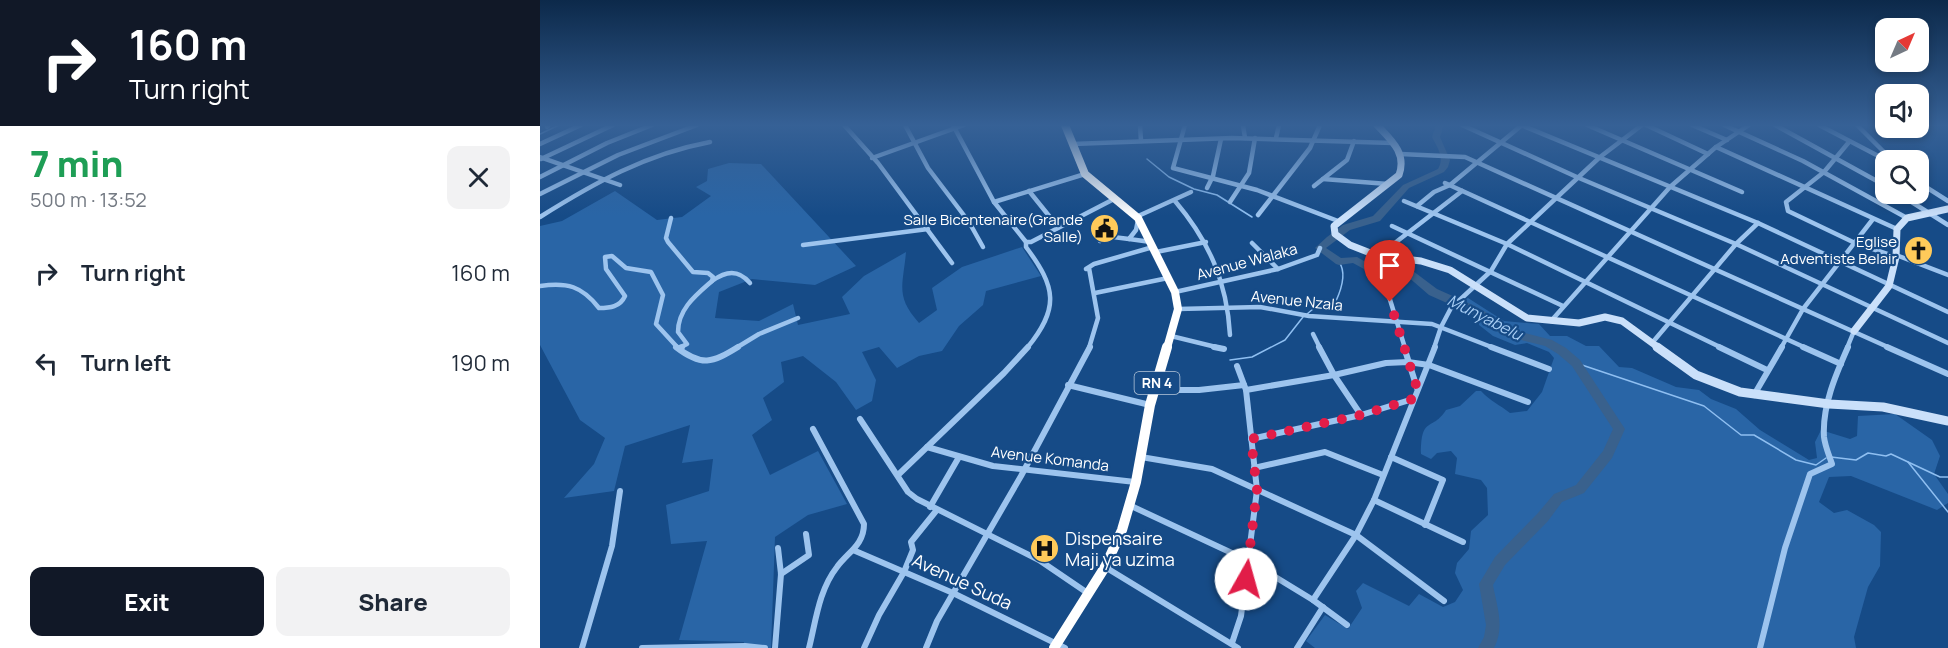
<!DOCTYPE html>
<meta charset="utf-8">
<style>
:root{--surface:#fff;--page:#f2f2f3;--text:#1f2937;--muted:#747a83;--accent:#111827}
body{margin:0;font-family:Manrope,sans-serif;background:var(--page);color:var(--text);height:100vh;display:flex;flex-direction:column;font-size:22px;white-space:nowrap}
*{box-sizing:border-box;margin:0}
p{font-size:20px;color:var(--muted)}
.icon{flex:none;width:33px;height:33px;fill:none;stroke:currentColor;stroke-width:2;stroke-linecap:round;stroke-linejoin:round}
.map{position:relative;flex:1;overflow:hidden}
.drawer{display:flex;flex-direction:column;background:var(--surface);width:540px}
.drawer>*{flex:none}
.top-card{background:#111827;color:#fff;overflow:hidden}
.needle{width:39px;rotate:44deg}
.tools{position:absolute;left:1335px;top:18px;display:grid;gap:12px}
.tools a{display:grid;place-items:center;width:54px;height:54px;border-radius:12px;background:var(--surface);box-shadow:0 3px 9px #0003;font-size:30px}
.pin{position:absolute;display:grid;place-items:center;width:51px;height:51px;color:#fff;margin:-62px -26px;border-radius:50% 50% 50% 0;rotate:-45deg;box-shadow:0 0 6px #0007}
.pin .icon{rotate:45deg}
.me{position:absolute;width:66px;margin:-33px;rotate:7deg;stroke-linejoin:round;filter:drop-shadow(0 0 4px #0008)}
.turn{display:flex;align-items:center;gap:21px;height:126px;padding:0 30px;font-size:27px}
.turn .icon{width:78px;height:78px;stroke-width:2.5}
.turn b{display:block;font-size:42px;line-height:51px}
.round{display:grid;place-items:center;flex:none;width:63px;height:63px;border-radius:12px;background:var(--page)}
.headline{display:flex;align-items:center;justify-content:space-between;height:102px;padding:0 30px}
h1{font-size:36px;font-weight:800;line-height:45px;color:#1e9e55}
.action{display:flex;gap:12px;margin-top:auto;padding:12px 30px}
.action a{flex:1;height:69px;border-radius:12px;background:var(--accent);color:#fff;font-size:24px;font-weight:800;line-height:69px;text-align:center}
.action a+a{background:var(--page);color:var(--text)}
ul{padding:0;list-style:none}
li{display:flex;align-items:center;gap:18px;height:90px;padding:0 30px}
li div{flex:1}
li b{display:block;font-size:22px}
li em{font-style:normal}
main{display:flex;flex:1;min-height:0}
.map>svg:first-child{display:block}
</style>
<main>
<section class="drawer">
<div class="top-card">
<div class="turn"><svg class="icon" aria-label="right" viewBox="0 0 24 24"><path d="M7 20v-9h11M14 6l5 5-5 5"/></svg><div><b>160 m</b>Turn right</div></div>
</div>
<div class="headline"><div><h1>7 min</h1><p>500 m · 13:52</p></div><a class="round"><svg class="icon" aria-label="close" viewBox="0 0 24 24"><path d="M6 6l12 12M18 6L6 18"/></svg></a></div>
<ul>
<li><svg class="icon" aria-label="right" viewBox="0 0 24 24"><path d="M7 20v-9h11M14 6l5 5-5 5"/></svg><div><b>Turn right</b></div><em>160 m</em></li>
<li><svg class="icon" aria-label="left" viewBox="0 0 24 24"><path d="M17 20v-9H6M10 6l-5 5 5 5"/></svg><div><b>Turn left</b></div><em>190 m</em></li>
</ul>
<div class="action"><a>Exit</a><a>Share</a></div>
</section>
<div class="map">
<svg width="1408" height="648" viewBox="0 0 1408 648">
<rect width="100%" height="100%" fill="#164b87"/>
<!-- green -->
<g fill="#2965a6">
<path d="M189,163L221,164L316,266L275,285L212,279L179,292L175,318L219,321L253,304L258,325L310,314L302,297L324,276L366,252C363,286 355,296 379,323L397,310L392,288L422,267L482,247L501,276L446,291L443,305L419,326L402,351L379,356L357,368L339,347L322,352L336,380L332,401L316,410L296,382L263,356L241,362L244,382L223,398L232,420L212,435L230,475L278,451L307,504L268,515L235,537L231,648H203L204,642L139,640L167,541L131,544L126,505L169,491L173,459L142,463L150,425L85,446L74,491L24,498L54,464L65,438L40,420L0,345V226L22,221L75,191L117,220L142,217L171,196L156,187L167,181L168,169Z"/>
<path d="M928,298L964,321L999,324L1010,336H1027L1046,346H1059L1079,367L1092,368L1136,387L1159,390L1171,399L1196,409L1220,430L1269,460L1277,458L1275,442L1281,430L1310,439L1317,436L1318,416L1355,414L1392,440L1400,456L1394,474L1408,494V503L1397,510L1311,476L1289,477L1279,502L1294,513L1307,510L1334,525L1341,532L1340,566L1328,587L1314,637L1316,648H775L766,641L785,615L808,629L822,608L816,591L823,583L869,606L879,594L903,607L915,602L923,590L915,573L917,563L929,549L931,531L948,515L947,488L941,480L915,474L917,458L911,451L897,453L891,459L881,454C881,415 892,432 906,410L920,406L936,391H941C950,401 960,405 970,413L987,411L1002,392L1014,358L1009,352L987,343L975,345L953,336L939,325V316L927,309L922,301Z"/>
</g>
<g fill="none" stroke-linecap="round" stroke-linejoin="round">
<!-- stream -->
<g stroke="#8fbff1" stroke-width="1.5">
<path d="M0,134L19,125"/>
<path d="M607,159L629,177L654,189L677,195L712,217"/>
<path d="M767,314L773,309L796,301C801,290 807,273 799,262"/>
<path d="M690,360L712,357L745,340L763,317"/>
<path d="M1036,363L1164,406L1201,435H1214L1256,460L1276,465L1286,458"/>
<path d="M1291,457L1316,460L1328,453L1346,456L1351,454L1400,477H1408"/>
<path d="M1368,462L1408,512"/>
</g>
<!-- river -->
<path fill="#39618d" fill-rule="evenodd" d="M896,125H904L900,137L910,160L908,167L904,172L869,188L840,221L810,230L786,248L801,258L817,257L846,274L858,269L873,271L897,289L935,306L959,320L969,329L1012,340L1026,348L1040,360L1085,429L1072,458L1044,493L1022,502L1008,521L965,565L953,585C957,607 965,627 954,648H938L944,637L946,625L939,584L955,557L998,513L1014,494L1036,485L1063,451L1073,429L1032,366L1018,354L1005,346L962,335L951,326L927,312L889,295L867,276L859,275L846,281L813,263L799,265L796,264L775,248L787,237L803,225L833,216L863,185L898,169C905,157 897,147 892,137Z"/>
<!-- street-far1 -->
<g stroke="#9dc4ee" stroke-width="4.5">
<path d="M304,125L338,163L412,263"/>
<path d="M365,125L388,168L429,222L443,247"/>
<path d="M413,125L454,202L486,242V247C516,287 520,308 487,348"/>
<path d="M600,125L601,141"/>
<path d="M645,125L633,168L717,190L798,221"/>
<path d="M703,125L705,138"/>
<path d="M922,125L1039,178L1196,244L1408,343"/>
<path d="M981,125L1218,223L1408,312"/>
<path d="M1047,125L1202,192"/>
<path d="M1106,125L1168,154"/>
<path d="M1152,125L1187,140"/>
<path d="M1184,125L1263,161L1367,218"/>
<path d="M1235,125L1346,186"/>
<path d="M1279,125L1346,160"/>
<path d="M1317,125L1352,160"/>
<path d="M7,127L9,125"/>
<path d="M736,138L739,125"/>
<path d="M1309,142L1284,172L1246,202L1248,211L1315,243L1356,257"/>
<path d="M0,144L41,125"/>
<path d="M532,144L692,138L853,143"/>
<path d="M1176,147L1357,229"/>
<path d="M861,154L925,157L1350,348"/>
<path d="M0,157L80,185"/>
<path d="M332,158L424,125"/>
<path d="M1,159L73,125"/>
<path d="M0,177L67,143L112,125"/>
<path d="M783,179L848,184"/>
<path d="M1378,182L1408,201"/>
<path d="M905,183L1266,348"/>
<path d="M774,186L807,160L814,141"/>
<path d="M667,188L673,176L681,139"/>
<path d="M489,191L518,227"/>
<path d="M0,194L78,155L157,125"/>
<path d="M1359,194L1408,225"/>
<path d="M635,201C669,241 687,282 690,335"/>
<path d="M864,201L967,244L1182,348"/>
<path d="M454,202L545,174"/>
<path d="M690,202L709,173L715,138"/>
<path d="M877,206L894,192L910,185L982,125"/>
<path d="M718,215L770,148L780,125"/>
<path d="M0,217C54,183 106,154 170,142"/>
<path d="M596,217L651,192"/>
<path d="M131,218L126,238L128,242L153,272L168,273L173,277L172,281C156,295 138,309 138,332L147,344L139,348"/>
<path d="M852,226L1023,306"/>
<path d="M589,239L611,242"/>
<path d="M560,241L573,237L589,239L596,230L598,220"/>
<path d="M486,242H491L574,199"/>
<path d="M712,243L738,269"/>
<path d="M263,245L388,229"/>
<path d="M616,252L666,242"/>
<path d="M1356,255L1408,275"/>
<path d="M838,256L922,191"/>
<path d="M172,281C186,271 198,269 210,283"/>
<path d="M853,282L847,290L865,348"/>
<path d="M0,286C27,282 42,286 59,308C70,308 80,307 85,296L66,269L65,257L72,256L86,268L111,272L123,295L116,324L138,348"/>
<path d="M635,292L738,269L777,255L780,248"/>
<path d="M555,293L628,278"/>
<path d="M638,309L720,307L769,316L892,324L954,348"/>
<path d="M1011,321L1130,187L1176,147L1209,125"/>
<path d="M773,334L780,348"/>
<path d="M631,336L680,348"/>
<path d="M1112,343L1196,244L1218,223"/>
<path d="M196,348L219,334L258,318"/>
<path d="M549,348L558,318L549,268L546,269L554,264L613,247"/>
<path d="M894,348L901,327L911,308L951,271L967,244L1060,157L1102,125"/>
<path d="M1241,348L1263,309L1333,219"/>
<path d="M1307,348L1314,331"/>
</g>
<!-- street -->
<g stroke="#9dc4ee" stroke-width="6">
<path d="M136,347C162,367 172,363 198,347"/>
<path d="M674,347L684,349"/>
<path d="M779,347L794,375L821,415"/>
<path d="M864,347L877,388"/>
<path d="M951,347L1009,369"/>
<path d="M1179,347L1227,370"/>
<path d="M1263,347L1301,364"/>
<path d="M1347,347L1408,374"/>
<path d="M139,348L142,347"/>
<path d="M528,385L610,405"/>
<path d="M615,390H659L704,385"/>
<path d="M706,390L794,375L846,363L868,362L889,365L988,402"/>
<path d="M1214,395L1242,347"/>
<path d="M320,419L368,492L377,499L499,560L549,594"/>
<path d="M711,439L821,415L873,399"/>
<path d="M387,447L453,466L595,482"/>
<path d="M601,457L672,469L816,535L904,601"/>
<path d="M851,457L903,480L885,525"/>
<path d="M714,468L785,452L843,475"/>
<path d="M358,475L464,373L488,347"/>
<path d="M834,500L923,542"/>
<path d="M589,505L709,561L773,600L807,625"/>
<path d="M390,507L419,457"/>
<path d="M313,550L413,593L525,648"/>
<path d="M565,567L698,648"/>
<path d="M241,574L269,555L266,534"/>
<path d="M773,600L816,535L834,500L895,347"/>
<path d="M692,643L701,616L717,490L706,390L697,366"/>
<path d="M42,648L72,546L80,491"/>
<path d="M102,648L205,646L225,648"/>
<path d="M235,648L241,574L238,548"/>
<path d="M269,648C276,620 279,590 297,567C308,552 324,545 324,524L273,429"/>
<path d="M324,648L339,615L364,572L373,550L371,542L396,511"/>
<path d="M386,648L397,621L481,476L550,347"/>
<path d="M757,648L783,607"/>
<path d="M1220,648L1245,548L1270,474L1292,464C1289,455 1285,446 1284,437C1282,406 1296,374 1308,347"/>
</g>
<!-- secondary-far1 -->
<g stroke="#cae0fa" stroke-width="7">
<path d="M837,125C851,140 867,153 859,175L794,226L795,234L810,245L838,256L881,261L910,270L987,318L1039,323L1065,317L1082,321L1119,348"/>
<path d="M1314,331L1349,286L1356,257L1357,229L1367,218L1408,209"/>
</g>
<!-- secondary -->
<path stroke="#cae0fa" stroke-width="9" d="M1117,347L1156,375L1200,392L1289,404L1343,407L1408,421"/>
<!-- highway-far1 -->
<path stroke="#fff" stroke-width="8" d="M525,125L545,174L598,218L635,292L638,309L627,348"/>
<!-- highway -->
<path stroke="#fff" stroke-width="10" d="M514,648L565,567L582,530L596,482L610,405L627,347"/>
</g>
<!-- sky -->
<linearGradient id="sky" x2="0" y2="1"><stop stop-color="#0c294a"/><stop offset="0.58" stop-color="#366196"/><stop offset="1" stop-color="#366196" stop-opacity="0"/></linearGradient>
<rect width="1408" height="216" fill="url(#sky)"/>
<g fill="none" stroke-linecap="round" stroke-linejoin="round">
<!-- route -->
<path stroke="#e11d48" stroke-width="10" stroke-dasharray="0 18" d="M706,579L717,490L711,439L821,415L873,399L877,388L850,302"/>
</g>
<!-- icons -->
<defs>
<symbol id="civic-disc" viewBox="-11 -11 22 22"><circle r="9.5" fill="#ffca5a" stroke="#164b87"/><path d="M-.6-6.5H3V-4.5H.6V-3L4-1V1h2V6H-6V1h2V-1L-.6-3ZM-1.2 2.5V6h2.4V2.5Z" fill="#111"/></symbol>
<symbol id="church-disc" viewBox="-11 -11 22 22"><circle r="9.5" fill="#ffca5a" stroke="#164b87"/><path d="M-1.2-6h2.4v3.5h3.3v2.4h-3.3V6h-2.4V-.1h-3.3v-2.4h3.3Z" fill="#111"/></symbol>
<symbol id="hospital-disc" viewBox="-11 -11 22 22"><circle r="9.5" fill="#ffca5a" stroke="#164b87"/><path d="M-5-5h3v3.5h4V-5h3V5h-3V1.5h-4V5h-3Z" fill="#111"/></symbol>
</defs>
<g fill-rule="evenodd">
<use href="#civic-disc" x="548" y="212" width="33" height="33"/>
<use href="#church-disc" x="1362" y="234" width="33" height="33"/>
<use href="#hospital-disc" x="488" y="532" width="33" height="33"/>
</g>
<g text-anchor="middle" stroke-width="4.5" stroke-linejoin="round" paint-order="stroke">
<!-- shield labels -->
<rect fill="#164b87" stroke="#b9c9db" stroke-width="1.5" x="594.5" y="372" width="45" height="22" rx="4.5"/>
<g font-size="14" font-weight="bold" fill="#fff">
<text x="617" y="388">RN 4</text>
</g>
<!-- poi labels -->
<g font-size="15" fill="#fff" stroke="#164b87" text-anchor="end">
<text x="543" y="225">Salle Bicentenaire(Grande<tspan x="543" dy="17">Salle)</tspan></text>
<text x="1357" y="247">Eglise<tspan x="1357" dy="17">Adventiste Belair</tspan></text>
</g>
<!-- street labels -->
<g font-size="15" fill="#fff" stroke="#164b87">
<text transform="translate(707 262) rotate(-15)" y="5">Avenue Walaka</text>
<text transform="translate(757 301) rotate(6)" y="5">Avenue Nzala</text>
<text transform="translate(510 459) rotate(7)" y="5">Avenue Komanda</text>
</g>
<!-- water labels -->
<g font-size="16" font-style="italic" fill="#a8cef5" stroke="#164b87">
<text transform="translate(945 317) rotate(27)" y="6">Munyabelu</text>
</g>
<!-- near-poi labels -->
<g font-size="18" fill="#fff" stroke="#164b87" text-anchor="start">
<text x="525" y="545">Dispensaire<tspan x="525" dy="21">Maji ya uzima</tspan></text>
</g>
<!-- near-street labels -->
<g font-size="18" fill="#fff" stroke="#164b87">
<text transform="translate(422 582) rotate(25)" y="6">Avenue Suda</text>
</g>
</g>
</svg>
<div class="tools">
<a><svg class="needle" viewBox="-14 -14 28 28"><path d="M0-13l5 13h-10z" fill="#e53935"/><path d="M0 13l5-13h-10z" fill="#747a83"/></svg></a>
<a><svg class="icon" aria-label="sound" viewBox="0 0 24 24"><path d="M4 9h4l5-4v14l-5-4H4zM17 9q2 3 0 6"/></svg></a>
<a><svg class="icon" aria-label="search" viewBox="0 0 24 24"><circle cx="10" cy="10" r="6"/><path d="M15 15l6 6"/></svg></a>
</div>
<div class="pin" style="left:850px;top:302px;background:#d93025"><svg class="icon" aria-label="arrive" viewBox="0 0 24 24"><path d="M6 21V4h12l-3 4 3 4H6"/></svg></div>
<svg class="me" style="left:706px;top:579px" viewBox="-20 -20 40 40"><circle r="19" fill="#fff"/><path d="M0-13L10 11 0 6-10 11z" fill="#e11d48"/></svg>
</div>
</main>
